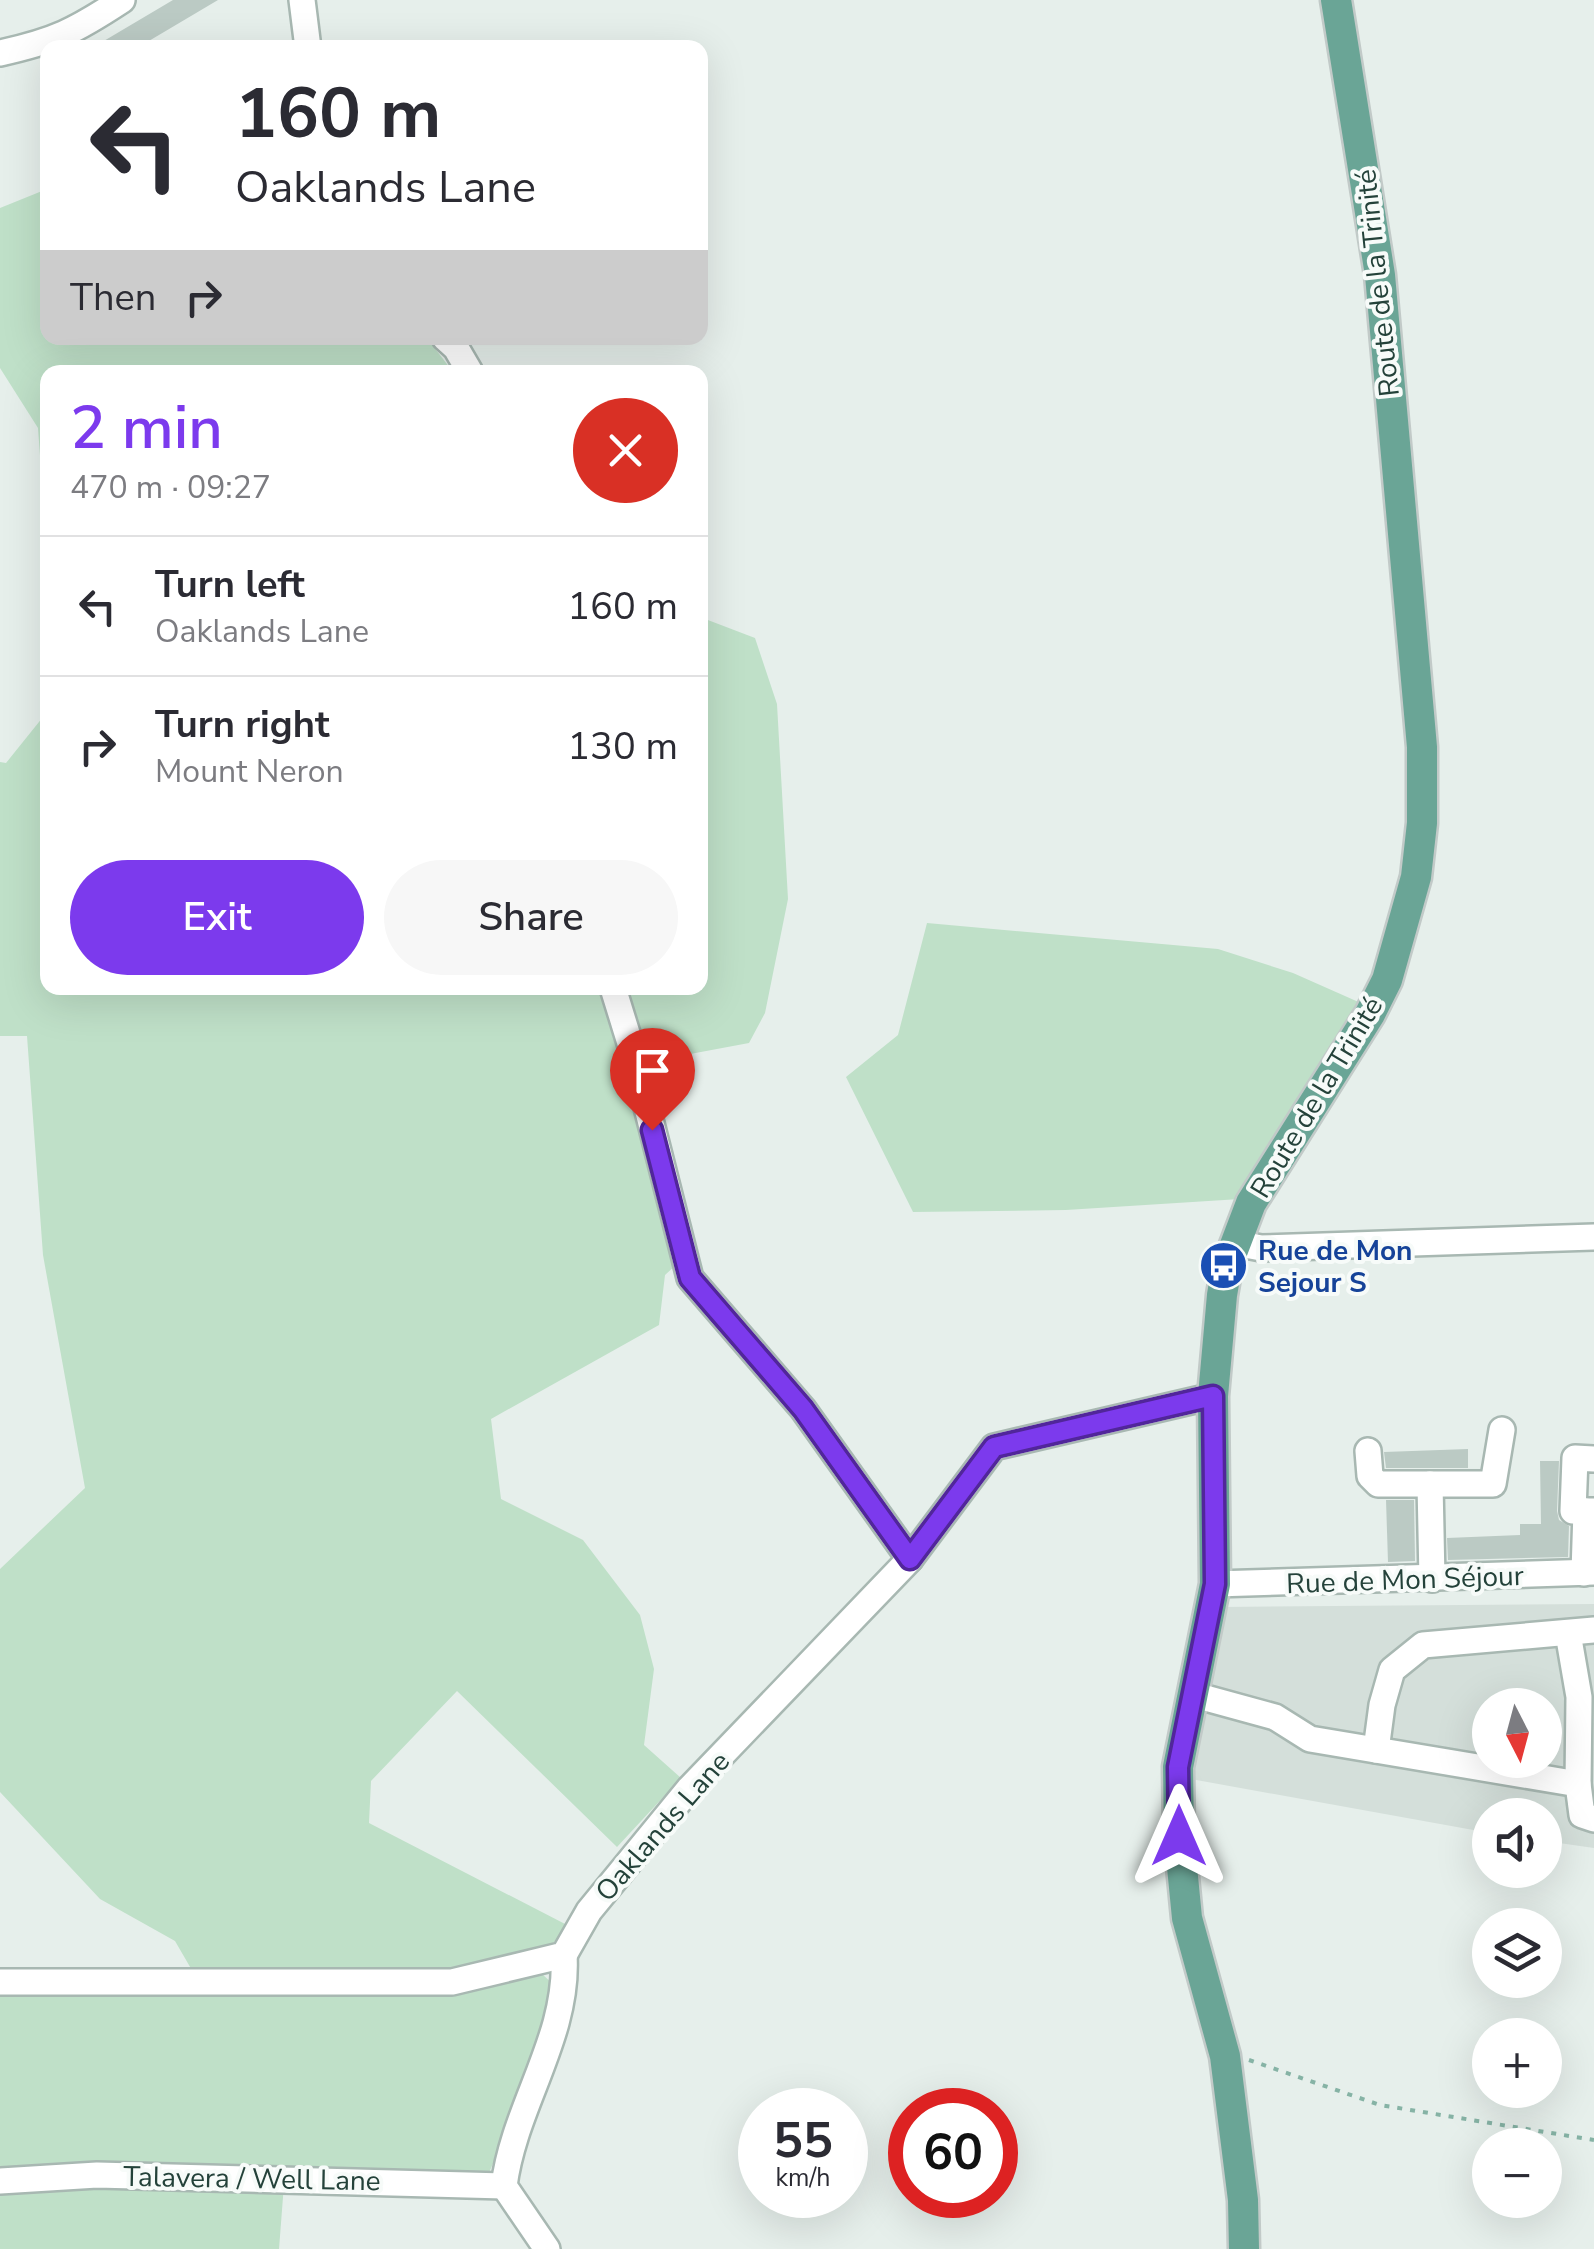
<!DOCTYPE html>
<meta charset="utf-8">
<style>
:root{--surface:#fff;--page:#f7f7f7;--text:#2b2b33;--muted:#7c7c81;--line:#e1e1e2;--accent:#7c3aed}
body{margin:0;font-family:"Nunito Sans",sans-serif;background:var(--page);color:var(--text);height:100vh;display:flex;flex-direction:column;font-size:38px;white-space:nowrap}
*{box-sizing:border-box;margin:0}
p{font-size:32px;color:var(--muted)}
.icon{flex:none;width:55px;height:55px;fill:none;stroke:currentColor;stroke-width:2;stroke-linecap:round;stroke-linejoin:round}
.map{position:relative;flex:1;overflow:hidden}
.panel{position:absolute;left:40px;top:365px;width:668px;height:630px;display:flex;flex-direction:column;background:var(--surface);border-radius:20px;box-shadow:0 10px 40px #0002}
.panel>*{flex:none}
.banner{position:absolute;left:40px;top:40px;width:668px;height:305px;border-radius:20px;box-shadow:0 10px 40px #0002;background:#fff;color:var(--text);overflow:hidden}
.needle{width:65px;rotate:174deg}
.buttons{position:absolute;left:1472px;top:1688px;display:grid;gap:20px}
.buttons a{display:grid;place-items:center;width:90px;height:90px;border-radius:50%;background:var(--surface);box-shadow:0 10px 40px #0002;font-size:50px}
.speed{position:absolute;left:738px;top:2088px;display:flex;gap:20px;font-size:50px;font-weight:700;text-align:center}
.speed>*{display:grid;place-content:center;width:130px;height:130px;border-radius:50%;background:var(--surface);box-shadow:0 10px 40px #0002;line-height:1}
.speed small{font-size:25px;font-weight:400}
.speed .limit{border:15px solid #d22;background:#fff;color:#111}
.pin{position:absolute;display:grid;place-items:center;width:85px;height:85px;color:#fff;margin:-102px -42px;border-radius:50% 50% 50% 0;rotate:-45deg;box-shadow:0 0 10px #0007}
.pin .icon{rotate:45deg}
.me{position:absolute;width:110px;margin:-55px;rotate:0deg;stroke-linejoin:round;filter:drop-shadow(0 0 8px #0008)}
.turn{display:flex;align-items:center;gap:35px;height:210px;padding:0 30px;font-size:45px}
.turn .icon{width:130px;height:130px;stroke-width:2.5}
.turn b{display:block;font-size:70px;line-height:85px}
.then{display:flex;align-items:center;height:95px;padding:0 30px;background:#0003;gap:20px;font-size:38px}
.round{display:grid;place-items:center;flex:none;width:105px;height:105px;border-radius:52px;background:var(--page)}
.head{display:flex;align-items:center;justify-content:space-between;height:170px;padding:0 30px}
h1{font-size:60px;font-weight:600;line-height:75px;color:var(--accent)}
.primary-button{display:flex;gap:20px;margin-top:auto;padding:20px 30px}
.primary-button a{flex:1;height:115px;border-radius:60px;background:var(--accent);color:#fff;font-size:40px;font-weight:600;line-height:115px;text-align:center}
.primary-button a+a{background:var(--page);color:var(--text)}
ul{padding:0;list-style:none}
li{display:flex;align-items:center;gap:30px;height:140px;padding:0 30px;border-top:2px solid var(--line)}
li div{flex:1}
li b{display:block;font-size:38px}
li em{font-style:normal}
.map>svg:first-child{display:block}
</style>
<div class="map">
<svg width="1594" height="2249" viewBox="0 0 1594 2249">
<rect width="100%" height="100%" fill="#e6efeb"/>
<!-- built -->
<path fill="#d4dfda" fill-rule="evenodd" d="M1594,1604V1848L1545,1841V1815H1490V1833L1191,1779L1221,1607ZM1490,1705H1545V1760H1490Z"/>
<!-- green -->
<g fill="#bfe0c8">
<path d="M47,189L48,338H427L453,372H48L47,492L42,483L38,428L0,368V208Z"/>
<path d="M700,617L755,638L777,704L788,899L765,1013L749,1043L642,1063L617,988H700Z"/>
<path d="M47,712L48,988H601L677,1264L665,1275L659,1325L491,1419L501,1499L583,1540L640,1615L654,1669L644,1745L681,1778L617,1847L457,1691L371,1781L369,1823L567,1925L550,1948L447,1974L193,1972L175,1941L100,1899L0,1792V1569L85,1488L43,1255L27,1036H0V762L6,763Z"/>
<path d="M927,923L1218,949L1293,973L1363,1004L1240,1199L1066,1210L913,1212L846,1077L898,1035Z"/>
<path d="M541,1973L555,1986L543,2049L488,2175L0,2173V1993Z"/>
<path d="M284,2184L279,2249H0V2189Z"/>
</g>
<!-- building -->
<g fill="#bbcac4">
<path d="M173,0H218L137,48H92Z"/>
<path d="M1468,1449V1468H1386L1384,1452Z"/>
<path d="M1540,1461H1559L1557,1511L1559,1520L1569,1526L1568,1557L1448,1560L1447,1538L1520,1535V1524H1541Z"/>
<path d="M1386,1500H1414L1415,1561L1388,1562Z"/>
</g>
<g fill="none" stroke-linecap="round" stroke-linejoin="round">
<defs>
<g id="minor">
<path d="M302,0L308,48"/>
<path d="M0,53C55,41 75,31 122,0"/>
<path d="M445,338L456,348L470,372"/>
<path d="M613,988L634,1056L690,1278L803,1409L910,1559"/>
<path d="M1235,1243L1261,1248L1594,1237"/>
<path d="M1368,1451L1370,1476L1378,1484H1493L1502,1430"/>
<path d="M1594,1459L1575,1458L1573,1511H1594"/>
<path d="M1430,1484L1432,1579"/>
<path d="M1584,1573L1586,1511"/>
<path d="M1215,1584L1594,1572"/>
<path d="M1568,1633L1579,1697L1578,1784"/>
<path d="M1191,1694L1275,1717L1310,1739L1578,1784L1582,1815L1594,1819"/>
<path d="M1376,1750L1382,1705L1392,1670L1423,1645L1594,1630"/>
<path d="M0,1982H452L564,1955L589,1911L689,1789L910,1559L994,1447L1213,1396"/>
<path d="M0,2181L97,2175L504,2186"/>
<path d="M547,2249L504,2186C514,2106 569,2037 564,1955"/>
</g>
<path id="major" d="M1244,2249L1243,2200L1225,2056L1187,1918L1179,1836L1178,1767L1215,1584L1213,1396L1222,1295L1227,1266L1251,1203L1370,1014L1387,980L1416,877L1422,823V747L1380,275L1336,0"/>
</defs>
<!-- minor casing -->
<use href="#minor" stroke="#a8b8b2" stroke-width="30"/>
<!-- major casing -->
<use href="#major" stroke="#c2cac8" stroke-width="35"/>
<!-- path -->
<path stroke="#86b3a5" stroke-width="4" stroke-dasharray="5 8" stroke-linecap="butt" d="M1249,2060L1380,2105L1594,2140"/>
<!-- minor -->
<use href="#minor" stroke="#fff" stroke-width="25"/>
<!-- major -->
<use href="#major" stroke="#6aa596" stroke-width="30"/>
</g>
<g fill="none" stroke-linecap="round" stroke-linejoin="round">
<defs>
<path id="route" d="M652,1130L690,1278L803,1409L910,1559L994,1447L1213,1396L1215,1584L1178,1767L1179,1836"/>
</defs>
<!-- route casing -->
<use href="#route" stroke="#51269a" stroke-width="25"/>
<!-- route -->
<use href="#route" stroke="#7c3aed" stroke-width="18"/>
</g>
<!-- icons -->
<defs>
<symbol id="bus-disc" viewBox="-11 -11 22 22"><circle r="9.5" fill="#1a4fb4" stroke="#f7fbf9"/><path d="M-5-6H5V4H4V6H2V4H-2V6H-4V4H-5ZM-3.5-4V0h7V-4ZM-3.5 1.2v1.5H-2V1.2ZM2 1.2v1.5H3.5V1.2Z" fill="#fff"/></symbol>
</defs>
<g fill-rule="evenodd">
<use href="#bus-disc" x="1196" y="1238" width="55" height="55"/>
</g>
<g text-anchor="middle" stroke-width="8" stroke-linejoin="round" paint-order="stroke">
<!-- street labels -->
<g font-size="28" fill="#24423a" stroke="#f7fbf9">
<text transform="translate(1377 283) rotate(-96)" y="10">Route de la Trinité</text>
<text transform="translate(1316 1097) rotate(-59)" y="10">Route de la Trinité</text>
<text transform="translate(1405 1579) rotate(-2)" y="10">Rue de Mon Séjour</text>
<text transform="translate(662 1826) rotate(-49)" y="10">Oaklands Lane</text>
<text transform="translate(252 2178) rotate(1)" y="10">Talavera / Well Lane</text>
</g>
<!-- transit labels -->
<g font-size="28" font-weight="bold" fill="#164399" stroke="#f7fbf9" text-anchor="start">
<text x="1258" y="1260">Rue de Mon<tspan x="1258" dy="32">Sejour S</tspan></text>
</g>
</g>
</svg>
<div class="buttons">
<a><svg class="needle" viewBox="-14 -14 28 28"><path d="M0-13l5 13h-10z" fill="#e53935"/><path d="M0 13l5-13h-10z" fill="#7c7c81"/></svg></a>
<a><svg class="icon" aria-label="sound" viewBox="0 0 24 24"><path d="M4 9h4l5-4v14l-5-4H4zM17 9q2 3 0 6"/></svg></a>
<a><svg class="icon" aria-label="layers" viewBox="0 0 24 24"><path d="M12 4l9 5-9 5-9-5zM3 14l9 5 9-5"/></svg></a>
<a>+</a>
<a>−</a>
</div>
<div class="speed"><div>55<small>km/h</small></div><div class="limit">60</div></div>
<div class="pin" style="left:652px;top:1130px;background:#d93025"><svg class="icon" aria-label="arrive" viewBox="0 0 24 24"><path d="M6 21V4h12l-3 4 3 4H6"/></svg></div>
<svg class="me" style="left:1179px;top:1836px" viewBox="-20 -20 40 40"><path d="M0-17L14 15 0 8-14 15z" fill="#7c3aed" stroke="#fff" stroke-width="4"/></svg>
<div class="banner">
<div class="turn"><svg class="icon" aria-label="left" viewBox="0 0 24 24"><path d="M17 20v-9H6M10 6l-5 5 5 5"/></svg><div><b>160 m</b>Oaklands Lane</div></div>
<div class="then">Then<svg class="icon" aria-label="right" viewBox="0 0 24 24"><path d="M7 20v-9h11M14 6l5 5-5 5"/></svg></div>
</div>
<section class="panel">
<div class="head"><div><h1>2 min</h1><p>470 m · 09:27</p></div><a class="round" style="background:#d93025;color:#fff"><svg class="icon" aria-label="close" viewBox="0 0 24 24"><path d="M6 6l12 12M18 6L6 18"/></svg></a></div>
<ul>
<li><svg class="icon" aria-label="left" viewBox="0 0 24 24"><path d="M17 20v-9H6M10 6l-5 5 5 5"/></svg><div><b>Turn left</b><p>Oaklands Lane</p></div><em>160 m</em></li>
<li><svg class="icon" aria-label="right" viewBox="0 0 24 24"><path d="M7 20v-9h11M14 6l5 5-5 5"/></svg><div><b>Turn right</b><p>Mount Neron</p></div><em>130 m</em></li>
</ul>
<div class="primary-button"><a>Exit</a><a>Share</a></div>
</section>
</div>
